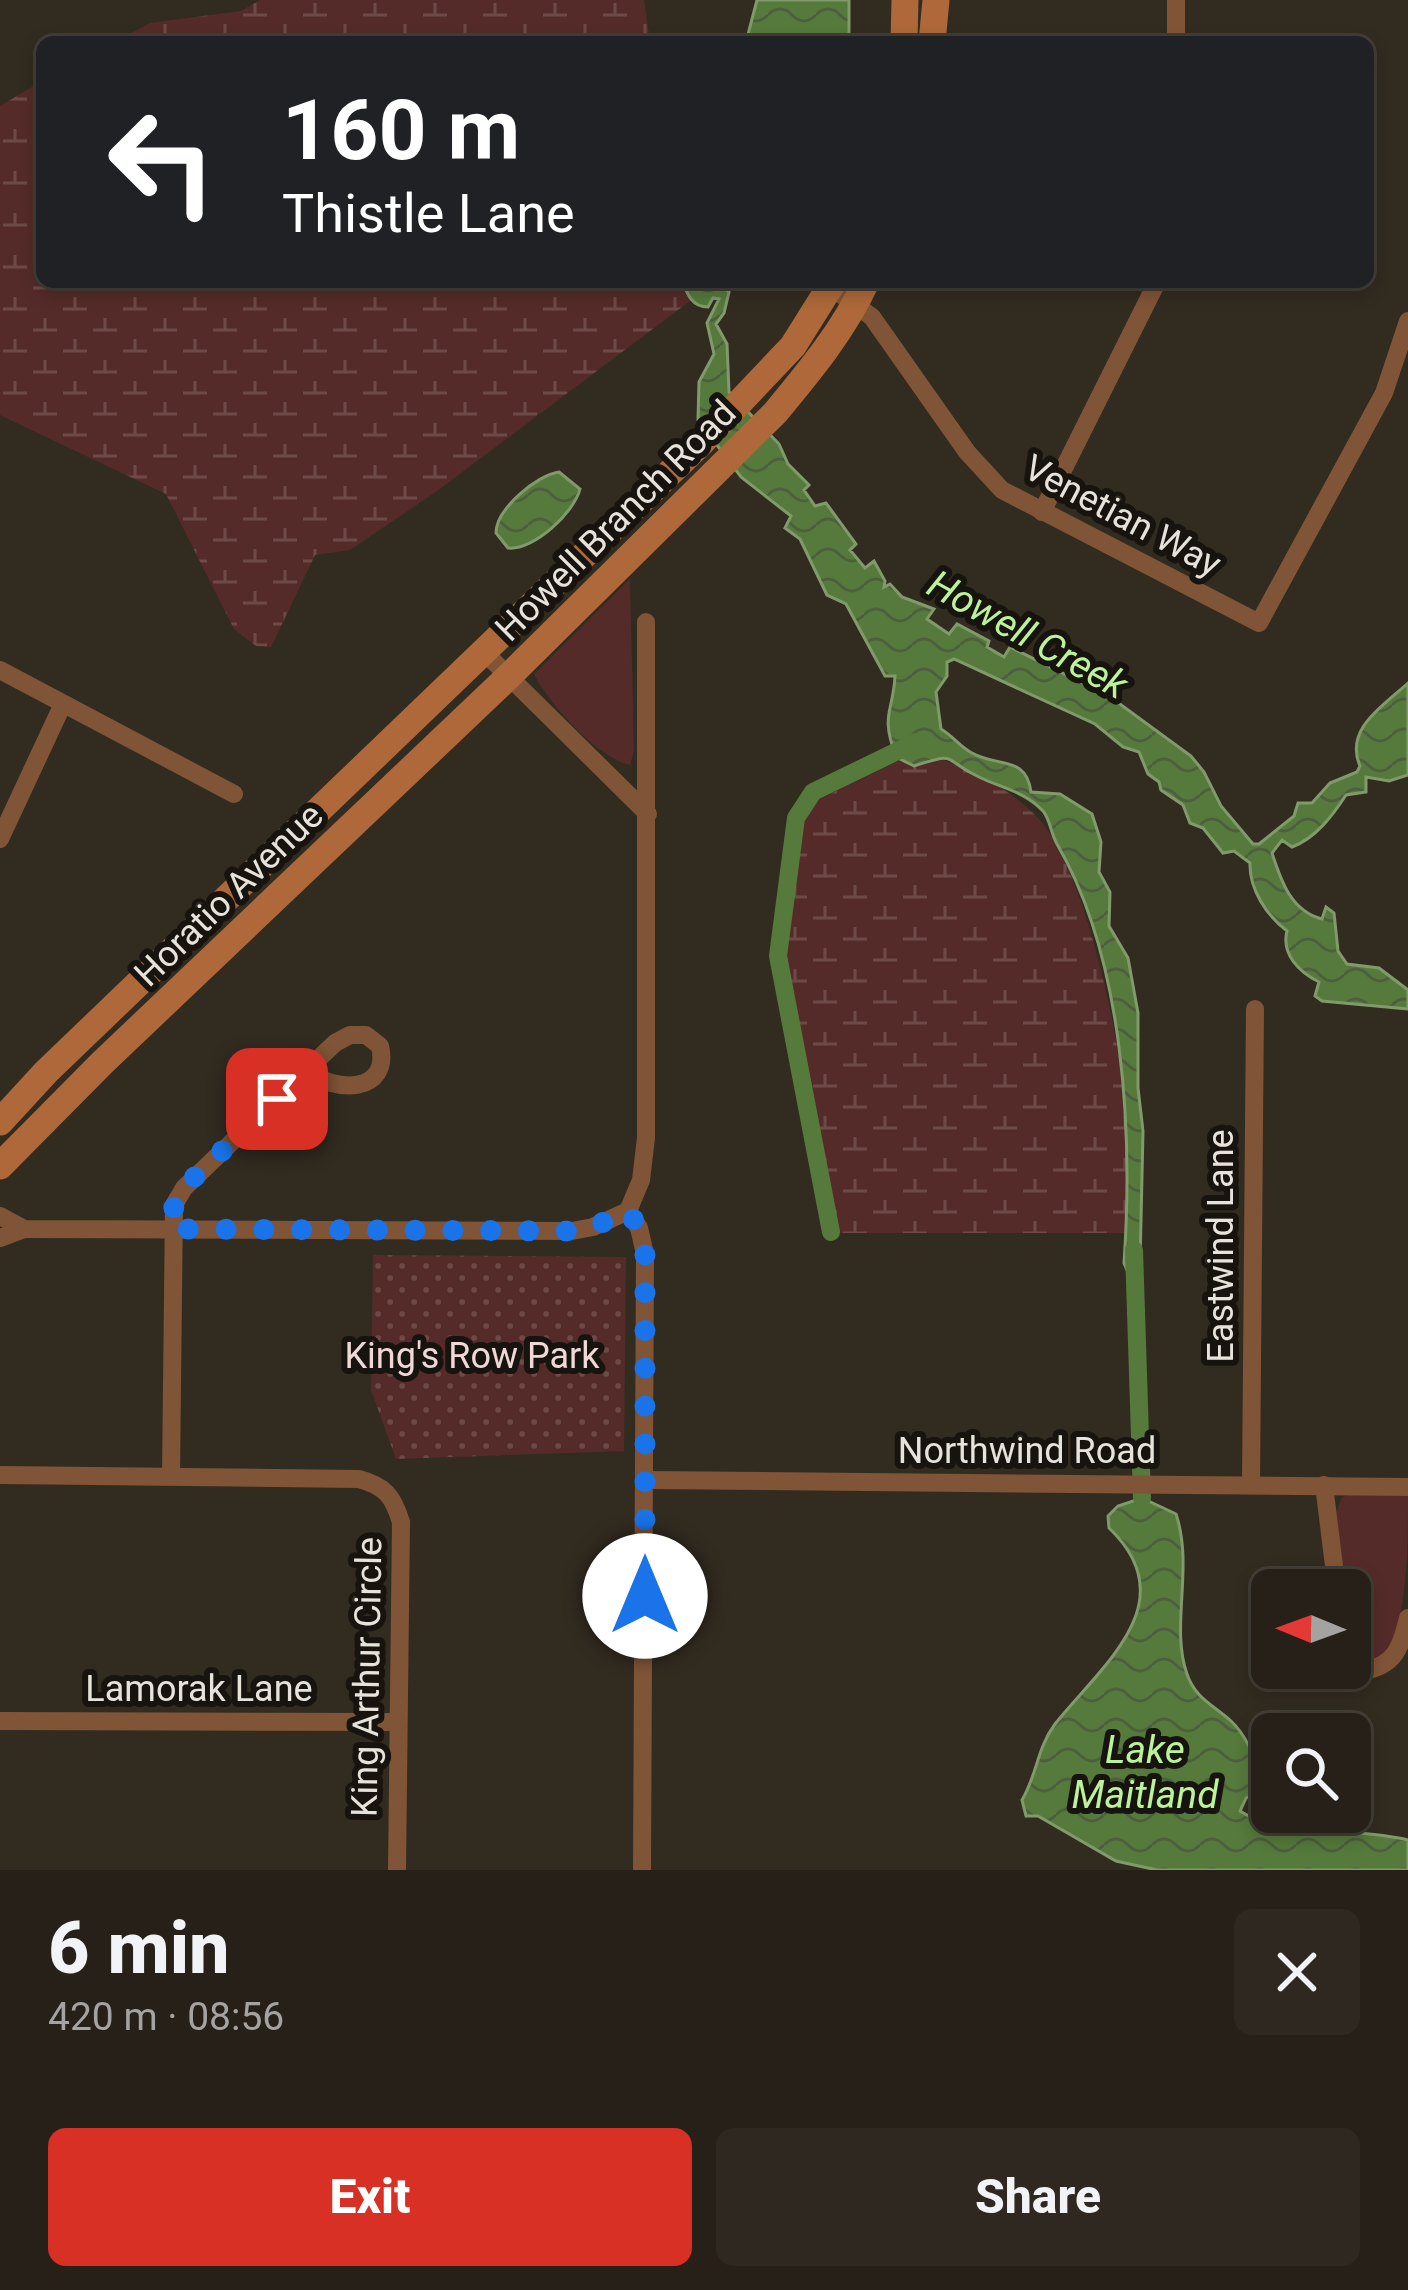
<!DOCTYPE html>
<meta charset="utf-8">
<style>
:root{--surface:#262018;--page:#2e2821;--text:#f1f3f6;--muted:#a4a3a2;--line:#423e37;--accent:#d93025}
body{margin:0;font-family:Roboto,sans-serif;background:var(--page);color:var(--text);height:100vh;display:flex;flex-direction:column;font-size:45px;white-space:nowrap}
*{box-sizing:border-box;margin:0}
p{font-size:39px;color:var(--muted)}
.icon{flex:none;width:66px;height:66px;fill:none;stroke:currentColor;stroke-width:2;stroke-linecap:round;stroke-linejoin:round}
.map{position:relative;height:1870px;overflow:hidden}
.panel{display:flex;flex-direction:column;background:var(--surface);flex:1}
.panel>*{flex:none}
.hud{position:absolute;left:36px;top:36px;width:1338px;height:252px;border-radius:18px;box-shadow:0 6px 18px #0003,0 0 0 3px var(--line);background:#202124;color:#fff;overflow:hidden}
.needle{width:78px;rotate:271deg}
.controls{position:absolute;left:1251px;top:1569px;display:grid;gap:24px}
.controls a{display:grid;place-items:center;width:120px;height:120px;border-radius:18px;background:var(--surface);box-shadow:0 6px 18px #0003,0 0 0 3px var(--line);font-size:60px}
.pin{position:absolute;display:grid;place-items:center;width:102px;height:102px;color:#fff;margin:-51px;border-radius:24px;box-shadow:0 6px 18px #0006}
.me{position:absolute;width:132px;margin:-66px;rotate:0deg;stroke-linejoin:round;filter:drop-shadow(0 0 9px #0008)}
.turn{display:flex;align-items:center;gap:42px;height:252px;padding:0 48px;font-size:54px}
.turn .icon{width:156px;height:156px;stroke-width:2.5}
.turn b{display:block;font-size:84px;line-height:102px}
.round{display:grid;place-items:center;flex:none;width:126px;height:126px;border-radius:18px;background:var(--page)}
.summary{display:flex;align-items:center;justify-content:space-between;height:204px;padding:0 48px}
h1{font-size:72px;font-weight:800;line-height:90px}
.button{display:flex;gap:24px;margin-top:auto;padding:24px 48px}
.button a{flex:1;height:138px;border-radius:18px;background:var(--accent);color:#fff;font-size:48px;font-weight:800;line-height:138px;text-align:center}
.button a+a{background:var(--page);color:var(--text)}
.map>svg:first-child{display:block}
</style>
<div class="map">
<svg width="1408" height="1870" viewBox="0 0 1408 1870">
<defs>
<pattern id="wetland-marsh" width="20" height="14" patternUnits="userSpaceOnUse" patternTransform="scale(3)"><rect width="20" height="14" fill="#542b28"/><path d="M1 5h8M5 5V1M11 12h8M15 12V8" fill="none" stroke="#6d4a47"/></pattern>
<pattern id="park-dots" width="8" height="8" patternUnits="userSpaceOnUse" patternTransform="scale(3)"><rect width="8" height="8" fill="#542b28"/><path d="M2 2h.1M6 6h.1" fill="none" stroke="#6d4a47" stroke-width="1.8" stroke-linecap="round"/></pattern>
<pattern id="water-waves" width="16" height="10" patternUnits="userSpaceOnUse" patternTransform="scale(3)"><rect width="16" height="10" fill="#557a3b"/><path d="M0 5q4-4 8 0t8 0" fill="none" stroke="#4d5f3e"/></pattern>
</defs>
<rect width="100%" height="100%" fill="#322b20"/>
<!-- grass -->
<g fill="#542b28">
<path d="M630,579L634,751L630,765C599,759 548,703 534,674Z"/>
<path d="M1350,1495L1408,1496C1408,1545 1408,1592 1394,1639C1391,1648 1387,1657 1376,1659C1342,1666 1350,1610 1350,1590H1345L1336,1513L1342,1497Z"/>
</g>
<!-- wetland -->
<g fill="url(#wetland-marsh)">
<path d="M260,0H644L650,42H114L150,23L241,11Z"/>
<path d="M42,81V282H698L706,289L437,491L350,550L315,555L271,647L256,646L234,629L166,494L0,415V106Z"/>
<path d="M919,751C960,765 1008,785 1038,818C1084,867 1120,1036 1125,1105C1127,1147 1125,1190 1126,1233H828L778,957L797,810Z"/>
</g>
<!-- park -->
<path fill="url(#park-dots)" d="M373,1255L626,1257L624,1451L396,1459L371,1390Z"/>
<!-- water -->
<g fill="url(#water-waves)" stroke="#819a6b" stroke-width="3">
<path d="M757,0H849V42H746Z"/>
<path d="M683,282H717L729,292L724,313L716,324L727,344L729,392L779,444L788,464L809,485L804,490L815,506L826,503L856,544L850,550L865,568L874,561L885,581L884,587L890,584L902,597L934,609L927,619L949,634L957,624L989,641L987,647L1004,657L1010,647L1109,696L1191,756L1204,772L1221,806L1253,844H1259L1294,816L1298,803H1312L1330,783L1357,772L1360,766C1344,729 1383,706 1408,683V775L1389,781L1366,777V792L1346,795C1333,815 1316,838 1292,847L1282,840L1272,853C1281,881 1291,911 1322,919L1326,907L1334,913L1338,951L1347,964L1379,968L1408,990V1009L1322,1001L1315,996L1319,982C1299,972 1281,954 1287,931C1267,916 1249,889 1250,863L1234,851L1223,853L1203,828L1190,823L1183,805L1161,790L1159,782L1148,774L1139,752L1123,747L1095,724L954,659L947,662V676L936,692L941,729C953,736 960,747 972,753C999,768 1026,755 1031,792L1060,794L1092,814L1101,842L1099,872L1110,892L1109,926L1128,958L1138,1013V1088L1143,1131L1140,1265L1127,1270L1124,1263C1133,1131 1124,959 1057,844C1051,834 1050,819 1043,811C1024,791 1001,788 979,777C940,759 960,751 914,766L896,757C880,713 893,714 895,676H885L846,604L827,595L800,539L785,528L791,516L741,477L698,420L699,382L714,354L707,323L719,299L713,298L708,307C692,307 687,294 683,282Z"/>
<path d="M559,472L580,489C574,513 533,551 508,548L496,533C496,509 537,475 559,472Z"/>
<path d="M1142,1498L1176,1514C1194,1568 1170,1626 1187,1674C1195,1698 1213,1705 1231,1721C1249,1738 1258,1766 1262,1789L1246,1798L1240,1811C1269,1832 1365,1829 1408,1840V1870H1157L1116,1861L1038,1816H1026L1022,1800C1037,1775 1037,1748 1055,1724C1101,1666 1187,1602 1109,1528L1108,1516L1118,1506Z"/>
</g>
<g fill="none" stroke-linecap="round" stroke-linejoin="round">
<!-- canal -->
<g stroke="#557a3b" stroke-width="18">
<path d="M831,1232L778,956L796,818L813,792L916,742"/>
<path d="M1134,1250L1142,1498"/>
</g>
<!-- street -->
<g stroke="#805437" stroke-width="18">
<path d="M1176,0V42"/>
<path d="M831,287L872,317L967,452L1002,490L1259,623L1384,393L1408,321"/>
<path d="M1042,512L1157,282"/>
<path d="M485,653L648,814"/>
<path d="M0,670L234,794"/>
<path d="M0,839L62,706"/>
<path d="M628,1211L639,1228L645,1254L642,1870"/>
<path d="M628,1211L641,1180L646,1138V622"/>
<path d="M0,1216L24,1229L572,1231L593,1227L628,1211"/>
<path d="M0,1238L24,1229"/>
<path d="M0,1475L359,1479C385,1486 393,1496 401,1522L397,1870"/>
<path d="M171,1476L174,1205L184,1188L335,1043L350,1035H366L380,1046C391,1093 334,1094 308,1070"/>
<path d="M646,1480L1408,1487"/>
<path d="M1251,1484L1255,1009"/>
<path d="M1324,1485L1337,1590"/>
<path d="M1350,1662L1363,1671C1395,1666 1401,1647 1408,1618"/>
<path d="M0,1721L398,1722"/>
</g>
<!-- secondary -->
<g stroke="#ae6839" stroke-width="27">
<path d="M904,42L905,0"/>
<path d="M932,42L936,0"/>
<path d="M0,1122L46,1072L702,442L793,346L833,282"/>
<path d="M0,1166L102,1063L508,677L775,413C809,372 844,330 866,282"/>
</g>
</g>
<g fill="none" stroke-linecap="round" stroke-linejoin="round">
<!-- route -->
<path stroke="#1a73e8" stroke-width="21" stroke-dasharray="0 37.8" d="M277,1099L184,1187L174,1205L172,1229L572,1231L593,1227L628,1211L639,1228L645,1254V1596"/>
</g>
<g text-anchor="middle" stroke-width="12" stroke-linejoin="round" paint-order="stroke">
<!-- street labels -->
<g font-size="36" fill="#e7e3db" stroke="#17140f">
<text transform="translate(1123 515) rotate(28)" y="13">Venetian Way</text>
<text transform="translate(615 520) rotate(-45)" y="13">Howell Branch Road</text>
<text transform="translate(228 894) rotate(-44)" y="13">Horatio Avenue</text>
<text transform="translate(1220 1246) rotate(-90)" y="13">Eastwind Lane</text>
<text x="1027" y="1463">Northwind Road</text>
<text transform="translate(366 1677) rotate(-89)" y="13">King Arthur Circle</text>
<text x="199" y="1701">Lamorak Lane</text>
</g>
<!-- park labels -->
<g font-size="36" fill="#efd8d5" stroke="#17140f">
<text x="472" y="1368">King's Row Park</text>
</g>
<!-- water labels -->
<g font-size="39" font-style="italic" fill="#bcf399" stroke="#17140f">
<text transform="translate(1028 634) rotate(29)" y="14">Howell Creek</text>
<text x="1145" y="1763">Lake<tspan x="1145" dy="45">Maitland</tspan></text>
</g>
</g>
</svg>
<div class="controls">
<a><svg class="needle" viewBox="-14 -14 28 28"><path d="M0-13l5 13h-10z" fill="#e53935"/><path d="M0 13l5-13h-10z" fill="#a4a3a2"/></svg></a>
<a><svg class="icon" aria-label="search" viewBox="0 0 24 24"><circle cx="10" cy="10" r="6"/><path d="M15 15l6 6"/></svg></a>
</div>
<div class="pin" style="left:277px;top:1099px;background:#d93025"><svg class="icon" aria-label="arrive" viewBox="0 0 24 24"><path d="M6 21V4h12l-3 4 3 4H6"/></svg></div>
<svg class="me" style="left:645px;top:1596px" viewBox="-20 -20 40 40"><circle r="19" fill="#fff"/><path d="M0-13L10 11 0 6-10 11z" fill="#1a73e8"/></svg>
<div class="hud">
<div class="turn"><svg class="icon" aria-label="left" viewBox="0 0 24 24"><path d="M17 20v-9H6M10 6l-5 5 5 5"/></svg><div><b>160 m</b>Thistle Lane</div></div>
</div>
</div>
<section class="panel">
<div class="summary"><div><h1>6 min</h1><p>420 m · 08:56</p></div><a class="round"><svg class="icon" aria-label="close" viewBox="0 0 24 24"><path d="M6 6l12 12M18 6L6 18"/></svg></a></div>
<div class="button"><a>Exit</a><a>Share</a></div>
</section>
